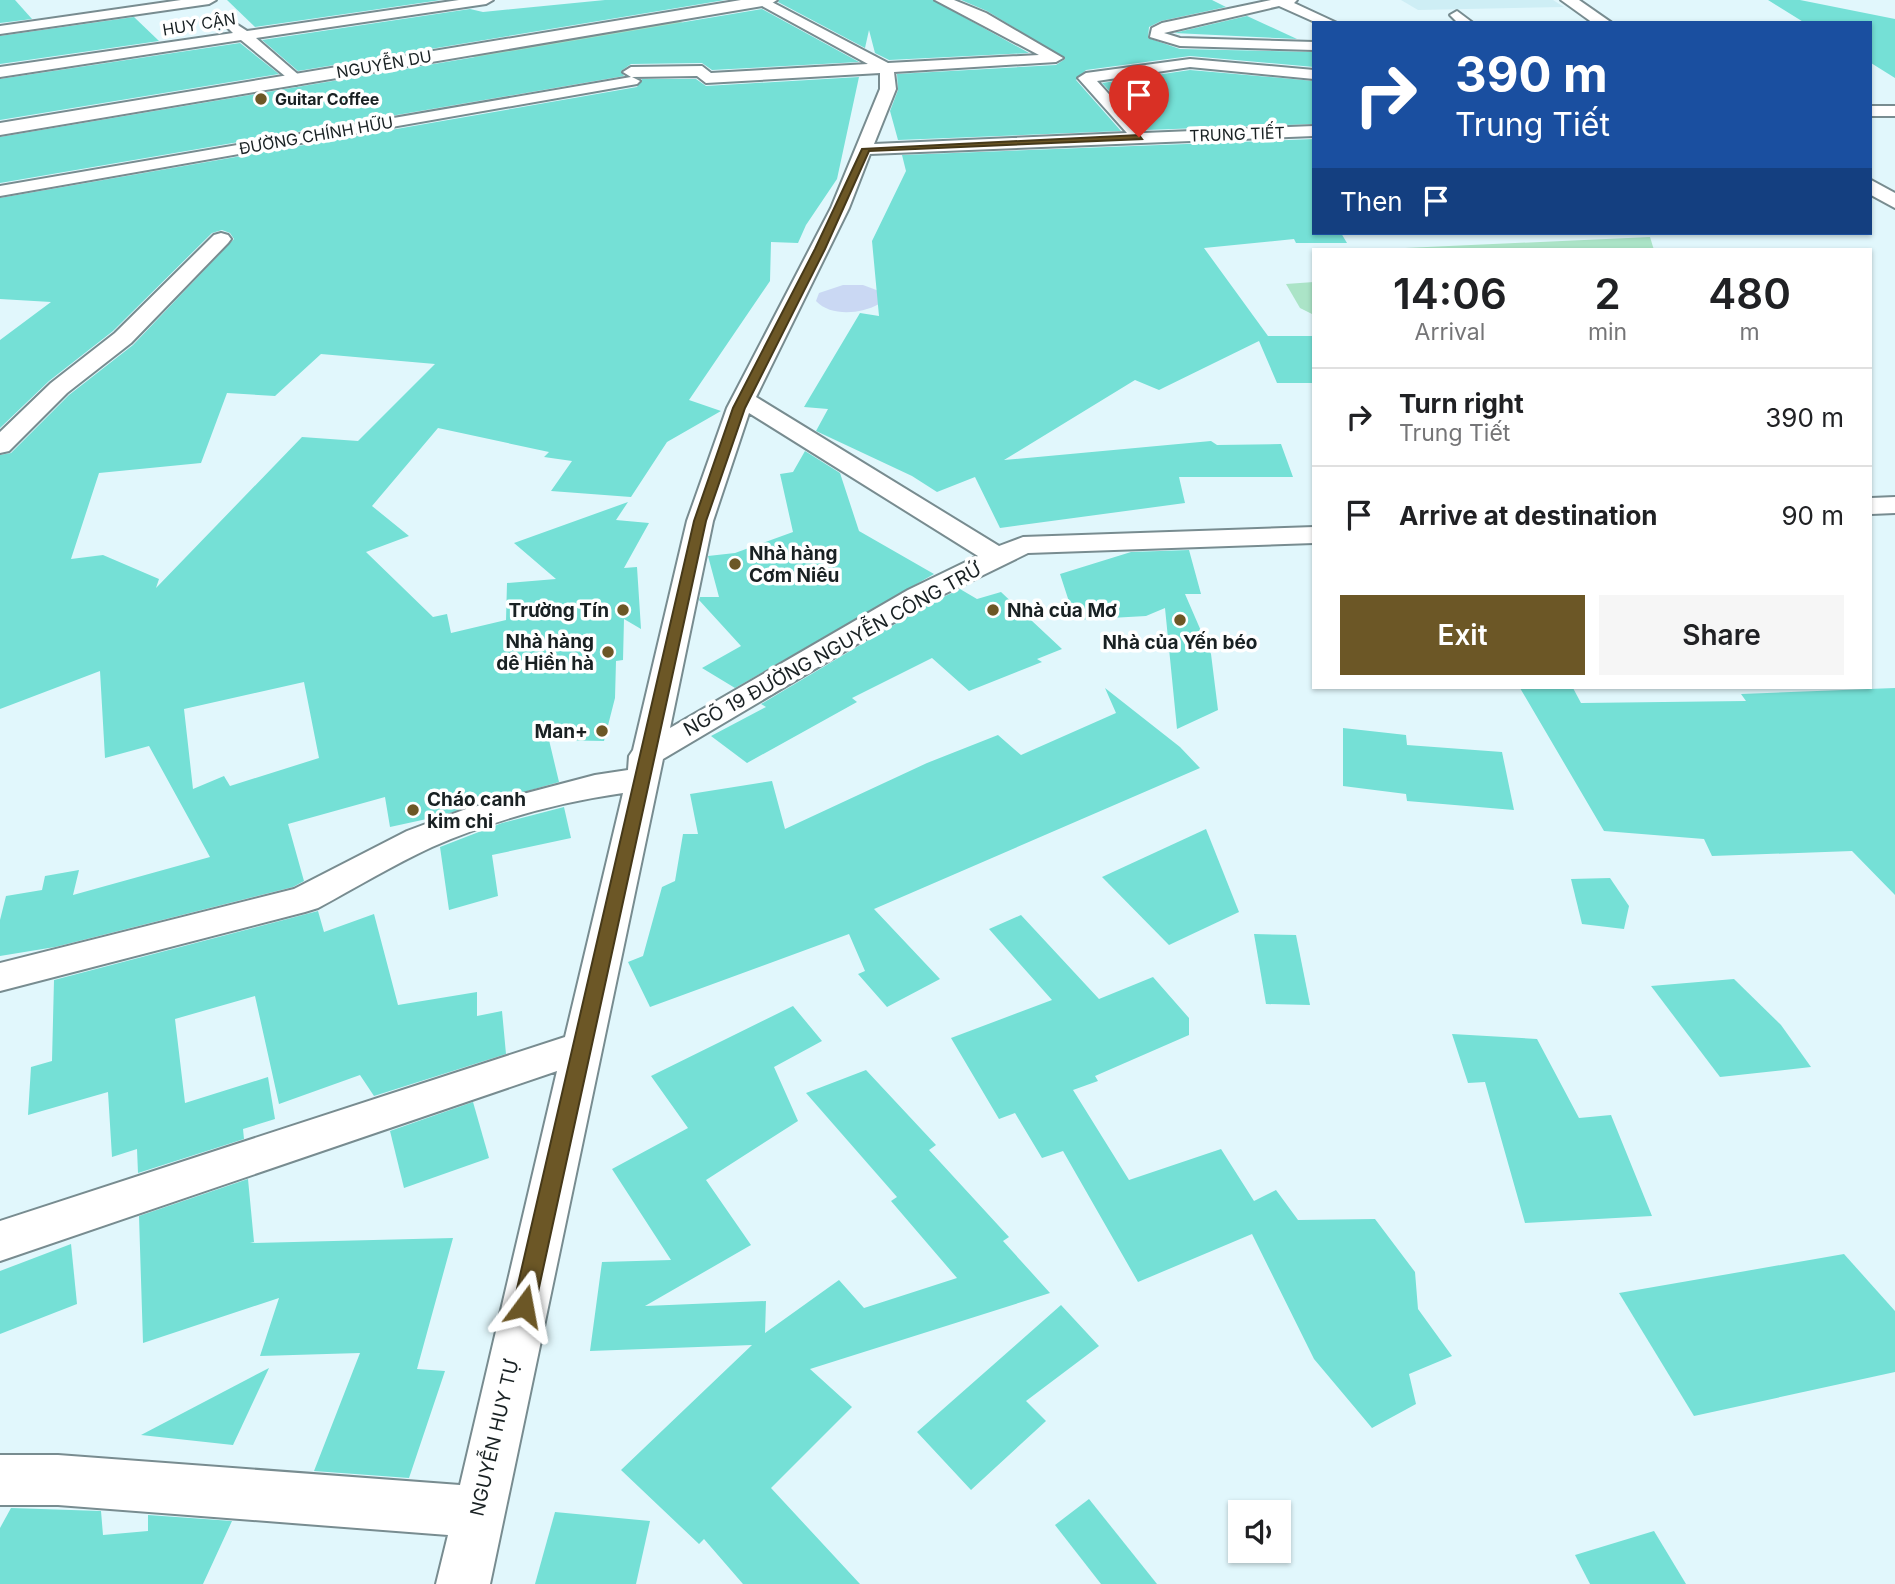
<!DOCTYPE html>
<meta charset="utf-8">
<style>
:root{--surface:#fff;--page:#f6f6f6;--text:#202124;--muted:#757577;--line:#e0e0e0;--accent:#6c5726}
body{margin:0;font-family:Inter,sans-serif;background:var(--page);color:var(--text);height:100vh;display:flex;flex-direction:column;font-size:26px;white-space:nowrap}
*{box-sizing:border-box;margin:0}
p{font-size:23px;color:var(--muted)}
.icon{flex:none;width:38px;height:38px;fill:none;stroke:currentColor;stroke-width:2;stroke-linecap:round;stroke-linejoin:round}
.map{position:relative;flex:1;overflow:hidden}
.drawer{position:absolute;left:1312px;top:248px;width:560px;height:441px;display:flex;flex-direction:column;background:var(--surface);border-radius:0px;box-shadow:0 2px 5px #0004}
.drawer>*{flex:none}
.top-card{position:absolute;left:1312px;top:21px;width:560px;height:214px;border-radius:0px;box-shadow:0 2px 5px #0004;background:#1a4fa0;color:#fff;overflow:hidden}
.tools{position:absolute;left:1228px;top:1500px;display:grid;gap:14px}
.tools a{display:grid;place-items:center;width:63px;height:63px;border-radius:0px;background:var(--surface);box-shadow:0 2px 5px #0004;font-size:35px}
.pin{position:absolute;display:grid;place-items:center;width:60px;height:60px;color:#fff;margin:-72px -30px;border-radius:50% 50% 50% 0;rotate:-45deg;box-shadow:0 0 7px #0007}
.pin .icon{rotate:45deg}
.me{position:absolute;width:77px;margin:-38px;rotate:13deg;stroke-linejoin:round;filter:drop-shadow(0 0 5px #0008)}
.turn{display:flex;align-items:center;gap:24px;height:147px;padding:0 28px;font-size:32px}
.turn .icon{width:91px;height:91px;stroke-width:2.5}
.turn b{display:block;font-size:49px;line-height:60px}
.then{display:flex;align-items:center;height:66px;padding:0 28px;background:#0003;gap:14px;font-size:26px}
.eta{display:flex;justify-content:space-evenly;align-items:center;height:119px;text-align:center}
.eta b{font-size:42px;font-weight:600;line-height:49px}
.button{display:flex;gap:14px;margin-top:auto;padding:14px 28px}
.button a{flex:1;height:80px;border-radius:0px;background:var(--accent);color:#fff;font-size:28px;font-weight:600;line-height:80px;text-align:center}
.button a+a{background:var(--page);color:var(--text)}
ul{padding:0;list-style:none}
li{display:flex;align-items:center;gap:21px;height:98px;padding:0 28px;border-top:2px solid var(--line)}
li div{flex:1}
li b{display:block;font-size:26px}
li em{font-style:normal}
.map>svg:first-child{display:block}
</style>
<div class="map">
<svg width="1895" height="1584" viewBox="0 0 1895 1584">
<rect width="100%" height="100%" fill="#e1f7fc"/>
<!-- built -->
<path fill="#ceeef5" d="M1401,0H1553L1564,7L1418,10Z"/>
<!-- green -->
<g fill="#abe4c7">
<path d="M677,20L683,23L475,58L469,54Z"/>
<path d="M1650,237L1654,250H1361Z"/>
<path d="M1314,282V315L1300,308L1286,284Z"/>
</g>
<!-- water -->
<path fill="#cad8f3" d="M843,285H863L879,291V304C861,314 831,317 816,301L819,293Z"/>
<!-- building -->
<g fill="#75e0d6" fill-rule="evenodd">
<path d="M0,0H15L32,19L0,23Z"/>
<path d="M227,0H441L255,27Z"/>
<path d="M605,0H725L298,71L262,40L470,9L483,12Z"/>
<path d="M779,0H933L1029,53L889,60L875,53L869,30L865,48L778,2Z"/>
<path d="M961,0H1212L1226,7L1161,21L1149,27L1148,38L1180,49L1314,52V67L1190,56L1086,70L1076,80L1121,131L898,140L890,111L898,90L897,74L1056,65L1065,59L987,11Z"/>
<path d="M1768,0H1800L1895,19V78L1871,63V23H1805Z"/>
<path d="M762,9L859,62L712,70L702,63L631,64L621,71L624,76L0,183V137Z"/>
<path d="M1247,16L1297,39L1174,33Z"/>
<path d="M134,17L159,41L0,64V36Z"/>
<path d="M240,43L279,74L0,120V79Z"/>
<path d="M1190,70L1314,81V124L1145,130L1102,83Z"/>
<path d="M859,77L837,179L806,225L798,243L771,242L770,281L689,400L721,411L667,442L631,497L551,491L572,461L544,457L549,452L438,428L372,506L409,536L366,552L433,617L447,614L451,633L506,620L507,583L556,579L514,543L628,502L616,520L649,523L624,568L637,567L641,629L624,619L623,660L616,661L615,698L604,741L549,740L559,782L436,817L390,827L385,797L288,824L304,881L293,887L55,947L0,956V920L6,896L42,890L45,876L79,870L73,895L210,857L149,746L105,758L100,671L0,709V455L11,453L69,395L133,345L234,239L230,233L222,230L212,233L113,331L49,381L0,428V340L51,302L0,299V198L637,87L642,79H696L706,86ZM321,354L435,364L358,441L302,437L156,588L159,579L103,555L71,559L99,473L201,463L227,393L275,396ZM304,682L319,758L230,786L224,776L193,789L184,709Z"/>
<path d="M1314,139V233H1341L1347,243H1296L1294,239L1204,248L1268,336H1314V383H1277L1259,341L1159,390L1135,380L1004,460L1211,441L1217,445L1281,444L1293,477H1179L1185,503L1000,528L975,477L937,492L912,476L816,431L828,409L804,407L860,313L879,316L872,241L906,171L902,155Z"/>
<path d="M805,451L840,473L859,531L934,574L735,688L702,668L741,646L699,600L700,597H719L708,556L735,553L793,532L780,474L793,472Z"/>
<path d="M1189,550L1201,594H1185L1211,654L1218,710L1177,729L1165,608L1146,616L1075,620L1060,574L1131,552Z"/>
<path d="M960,589L977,599L1001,592L1062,649L1037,659L1042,662L969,691L932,658L852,698L857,702L747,763L711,736L766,707L761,704L929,604Z"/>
<path d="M1105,688L1180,747L1200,768L874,909L940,979L887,1007L858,974L865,971L849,934L650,1007L628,962L643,956L662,887L675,881L683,834H698L690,794L772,781L785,829L927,763L998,735L1021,755L1116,713Z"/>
<path d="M1520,688H1573L1581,703L1746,701L1741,694L1895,688V895L1852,851L1712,856L1704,839L1604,831Z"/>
<path d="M1343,728L1406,735L1407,745L1502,752L1514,810L1407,801L1406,794L1343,786Z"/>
<path d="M564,807L571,838L492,855L498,896L449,910L440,847L502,823Z"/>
<path d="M1206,829L1239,912L1169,945L1102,877Z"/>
<path d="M1610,878L1629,906L1624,929L1582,924L1571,879Z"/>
<path d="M318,911L324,932L374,914L398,1005L477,992V1016L502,1011L506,1054L374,1096L360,1075L279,1104L255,996L175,1019L185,1103L268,1077L275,1119L243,1129L244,1139L138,1173L137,1149L112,1157L108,1092L28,1115L31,1067L52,1061L54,980Z"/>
<path d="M1021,915L1099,999L1153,977L1189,1018V1035L1095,1076L1098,1081L1073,1090L1129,1180L1221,1149L1254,1201L1276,1190L1298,1220L1375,1219L1415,1272L1418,1309L1452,1356L1409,1374L1416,1404L1372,1428L1314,1359L1252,1234L1138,1282L1063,1151L1042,1158L1015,1113L999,1119L951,1038L1052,1000L989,929Z"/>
<path d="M1254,934L1296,935L1310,1005L1266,1004Z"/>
<path d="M1734,979L1781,1025L1811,1067L1720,1077L1651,986Z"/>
<path d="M793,1006L822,1041L774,1067L798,1121L706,1180L751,1245L645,1306L766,1301L765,1333L839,1280L864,1308L957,1278L891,1201L897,1197L806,1093L866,1070L936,1145L929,1150L1009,1237L1003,1241L1050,1293L810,1369L852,1407L771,1488L860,1584H743L704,1539L699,1544L621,1470L752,1345L590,1351L602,1262L671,1260L612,1169L688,1128L651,1076Z"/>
<path d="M1452,1034L1537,1039L1579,1118L1611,1115L1652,1216L1525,1223L1485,1082L1468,1083Z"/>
<path d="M473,1102L489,1158L404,1188L390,1131Z"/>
<path d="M248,1179L254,1242L250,1243L453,1238L417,1369L445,1371L409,1478L314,1471L360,1353L260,1356L279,1298L143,1343L139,1216Z"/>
<path d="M71,1244L77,1304L0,1334V1271Z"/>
<path d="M1844,1254L1895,1311V1372L1694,1416L1619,1293Z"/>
<path d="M1061,1305L1099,1346L1026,1401L1046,1421L971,1490L917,1432Z"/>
<path d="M269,1368L233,1445L141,1435Z"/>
<path d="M1089,1499L1157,1584H1101L1055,1525Z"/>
<path d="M11,1508L101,1511L103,1535L148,1531V1515L232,1521L203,1584H0V1528Z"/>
<path d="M555,1512L650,1521L636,1584H535Z"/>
<path d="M1654,1531L1686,1584H1590L1575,1555Z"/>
</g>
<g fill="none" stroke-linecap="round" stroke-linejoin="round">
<defs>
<g id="minor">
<path d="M181,0H216L209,4L0,34V26Z"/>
<path d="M459,0H493L486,4L256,38L301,77L304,80L296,85L241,40L0,77V67L233,33L226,26L233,22L247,31Z"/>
<path d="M751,0H768L888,63L1039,55L935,0H954L986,13L1063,58L1056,62L894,72L896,89L874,144L1127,133L1078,78L1086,73L1190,59L1314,70V79L1190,67L1097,81L1144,133L1314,126V136L870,154L849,208L756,397L999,546L1023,537L1314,527V543L1028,553L928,602L663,759L490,1584H436L448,1535L58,1505H0V1455H58L460,1485L557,1071L0,1261V1221L565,1037L623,793C559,802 491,821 432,847C393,865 355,888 318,908L305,912L0,991V963L294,889L407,831L466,809L595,775L628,770L629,756L633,750L687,521L727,408L831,208L880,89V73L706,83L697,76L632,77L640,81L637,84L0,196V186L631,77L623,72L631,67L702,66L711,73L868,64ZM749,413L978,556L908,590L670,728L713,521Z"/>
<path d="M1271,0H1297L1294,3L1337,23H1317L1279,6L1164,33L1180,38L1314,42V50L1180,46L1150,37L1152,28L1162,23Z"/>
<path d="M1457,11L1473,23H1458L1450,15Z"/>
<rect x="1871" y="106" width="24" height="10"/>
<path d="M221,233L228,235L231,239L228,243L131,343L67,393L9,451L0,453V432L51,383L115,333L214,235Z"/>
<path d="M1895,497V513L1871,514V498Z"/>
</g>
<g id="secondary">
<path d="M741,0H777L769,5L0,135V123Z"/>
<path d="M1561,0H1579L1612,23H1593Z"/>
<path d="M1871,180L1895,193V208L1871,195Z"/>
</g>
</defs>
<!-- minor casing -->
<use href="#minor" stroke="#788c90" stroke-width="4"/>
<!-- secondary casing -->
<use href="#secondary" stroke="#788c90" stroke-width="4"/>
<!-- minor -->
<use href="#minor" fill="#fff" fill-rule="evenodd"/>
<!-- secondary -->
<use href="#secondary" fill="#fff" fill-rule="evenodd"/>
</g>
<!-- route -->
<path fill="#6c5726" stroke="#463919" stroke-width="2" d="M1139,135L1142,139L869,151L825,249L745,408L706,521L535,1306L531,1313L524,1316L516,1313L513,1306L694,521L733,408L815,249L862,149Z"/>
<!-- markers -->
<g fill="#6c5726" stroke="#fff" stroke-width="2.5">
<circle cx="261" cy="99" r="7"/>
<circle cx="735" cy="564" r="7"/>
<circle cx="623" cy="610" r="7"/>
<circle cx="993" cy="610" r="7"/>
<circle cx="1180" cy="620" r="7"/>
<circle cx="608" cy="652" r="7"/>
<circle cx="602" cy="731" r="7"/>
<circle cx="413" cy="810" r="7"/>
</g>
<g text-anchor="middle" stroke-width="7" stroke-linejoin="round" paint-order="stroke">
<!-- far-street labels -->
<g font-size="16" fill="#192123" stroke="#fff">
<text transform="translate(199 24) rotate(-9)" y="6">HUY CẬN</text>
<text transform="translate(384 64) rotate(-10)" y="6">NGUYỄN DU</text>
<text transform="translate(1237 134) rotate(-2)" y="6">TRUNG TIẾT</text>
<text transform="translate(316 135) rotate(-10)" y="6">ĐƯỜNG CHÍNH HỮU</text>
</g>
<!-- far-poi labels -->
<g font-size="16" font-weight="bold" fill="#192123" stroke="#fff" text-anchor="start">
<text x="275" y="105">Guitar Coffee</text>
</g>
<!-- poi labels -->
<g font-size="19" font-weight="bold" fill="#192123" stroke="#fff" text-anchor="start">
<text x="749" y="560">Nhà hàng<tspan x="749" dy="22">Cơm Niêu</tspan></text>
<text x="609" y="617" text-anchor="end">Trường Tín</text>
<text x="1007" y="617">Nhà của Mơ</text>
<text x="594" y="648" text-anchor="end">Nhà hàng<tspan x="594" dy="22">dê Hiền hà</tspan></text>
<text x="1180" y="649" text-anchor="middle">Nhà của Yến béo</text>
<text x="588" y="738" text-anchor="end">Man+</text>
<text x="427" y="806">Cháo canh<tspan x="427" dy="22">kim chi</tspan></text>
</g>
<!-- street labels -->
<g font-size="19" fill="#192123" stroke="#fff">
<text transform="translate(832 649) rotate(-29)" y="7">NGÕ 19 ĐƯỜNG NGUYỄN CÔNG TRỨ</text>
<text transform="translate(494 1438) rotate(-77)" y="7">NGUYỄN HUY TỰ</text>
</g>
</g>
</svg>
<div class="tools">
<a><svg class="icon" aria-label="sound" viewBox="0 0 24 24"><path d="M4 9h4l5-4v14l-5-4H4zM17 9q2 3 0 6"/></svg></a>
</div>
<div class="pin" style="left:1139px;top:137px;background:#d93025"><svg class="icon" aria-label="arrive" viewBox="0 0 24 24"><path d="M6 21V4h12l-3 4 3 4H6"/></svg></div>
<svg class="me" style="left:524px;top:1306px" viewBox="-20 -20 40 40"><path d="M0-17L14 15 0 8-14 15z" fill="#6c5726" stroke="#fff" stroke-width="4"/></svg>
<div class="top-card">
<div class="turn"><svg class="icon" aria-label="right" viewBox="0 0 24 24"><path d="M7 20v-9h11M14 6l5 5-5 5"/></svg><div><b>390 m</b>Trung Tiết</div></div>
<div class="then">Then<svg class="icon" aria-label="arrive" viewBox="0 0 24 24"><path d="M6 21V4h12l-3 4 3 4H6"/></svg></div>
</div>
<section class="drawer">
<div class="eta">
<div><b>14:06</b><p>Arrival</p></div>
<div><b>2</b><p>min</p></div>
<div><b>480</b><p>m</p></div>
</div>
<ul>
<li><svg class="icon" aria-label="right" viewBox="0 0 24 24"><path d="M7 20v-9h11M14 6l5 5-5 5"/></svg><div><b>Turn right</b><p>Trung Tiết</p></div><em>390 m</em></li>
<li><svg class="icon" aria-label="arrive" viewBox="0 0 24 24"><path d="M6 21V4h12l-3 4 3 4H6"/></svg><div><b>Arrive at destination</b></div><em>90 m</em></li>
</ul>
<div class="button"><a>Exit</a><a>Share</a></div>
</section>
</div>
